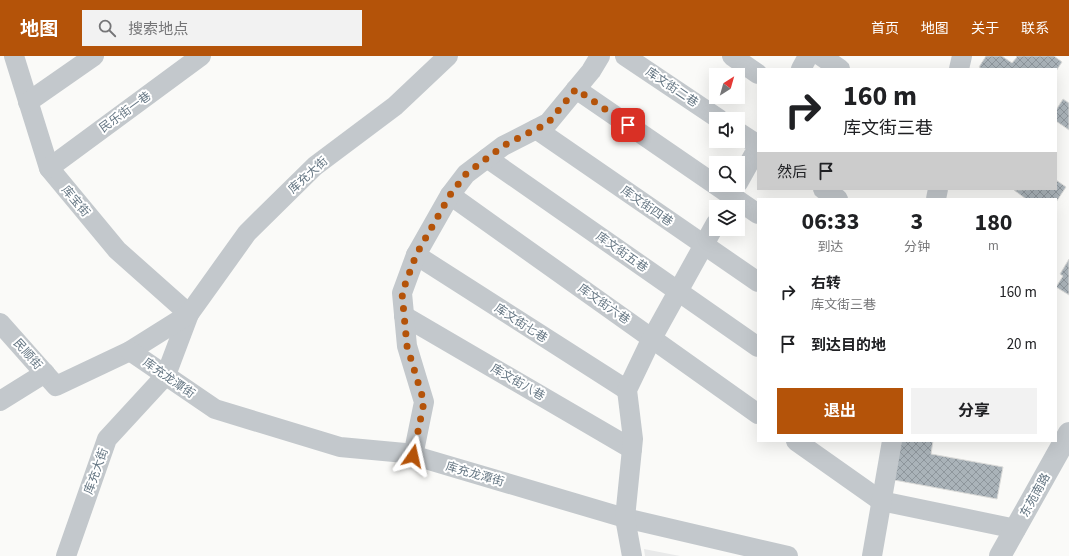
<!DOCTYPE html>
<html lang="zh">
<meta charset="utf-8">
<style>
:root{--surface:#fff;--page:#f2f2f2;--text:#202124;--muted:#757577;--accent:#b45309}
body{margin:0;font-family:"Source Sans 3","Noto Sans SC",sans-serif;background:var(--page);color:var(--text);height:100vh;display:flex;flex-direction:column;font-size:15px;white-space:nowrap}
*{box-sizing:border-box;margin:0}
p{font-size:13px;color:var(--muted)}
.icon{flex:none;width:22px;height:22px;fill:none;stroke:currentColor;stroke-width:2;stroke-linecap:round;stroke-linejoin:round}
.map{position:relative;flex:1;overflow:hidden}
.side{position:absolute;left:757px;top:142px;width:300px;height:244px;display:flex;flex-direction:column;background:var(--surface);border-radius:0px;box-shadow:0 4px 16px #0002}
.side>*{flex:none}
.guide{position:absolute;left:757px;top:12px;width:300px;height:122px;border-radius:0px;box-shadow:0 4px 16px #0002;background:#fff;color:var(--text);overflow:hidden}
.needle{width:26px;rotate:37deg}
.tools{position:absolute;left:709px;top:12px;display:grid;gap:8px}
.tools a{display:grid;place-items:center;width:36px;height:36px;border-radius:0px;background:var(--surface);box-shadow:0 4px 16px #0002;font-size:20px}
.pin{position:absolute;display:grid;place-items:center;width:34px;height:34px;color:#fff;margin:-17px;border-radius:8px;box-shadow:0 2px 6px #0006}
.me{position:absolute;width:44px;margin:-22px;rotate:11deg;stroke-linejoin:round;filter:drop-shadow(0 0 3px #0008)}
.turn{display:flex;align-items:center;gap:14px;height:84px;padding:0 20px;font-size:18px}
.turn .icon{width:52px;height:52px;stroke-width:2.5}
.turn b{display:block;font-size:28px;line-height:34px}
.then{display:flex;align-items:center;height:38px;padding:0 20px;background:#0003;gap:8px;font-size:15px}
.eta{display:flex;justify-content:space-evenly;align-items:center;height:68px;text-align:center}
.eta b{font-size:24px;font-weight:700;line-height:28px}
.action{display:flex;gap:8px;margin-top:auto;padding:8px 20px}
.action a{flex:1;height:46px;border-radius:0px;background:var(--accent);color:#fff;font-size:16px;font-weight:700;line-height:46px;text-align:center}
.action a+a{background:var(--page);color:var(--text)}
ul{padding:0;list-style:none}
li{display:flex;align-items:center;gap:12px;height:52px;padding:0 20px}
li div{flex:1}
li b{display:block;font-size:15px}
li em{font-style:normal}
header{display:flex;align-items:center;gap:24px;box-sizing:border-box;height:56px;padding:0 20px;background:var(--accent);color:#fff}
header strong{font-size:19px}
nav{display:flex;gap:22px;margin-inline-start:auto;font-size:14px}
.search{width:280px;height:36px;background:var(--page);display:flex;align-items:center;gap:10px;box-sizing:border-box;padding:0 14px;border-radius:0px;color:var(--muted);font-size:15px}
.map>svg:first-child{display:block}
</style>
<header>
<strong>地图</strong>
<div class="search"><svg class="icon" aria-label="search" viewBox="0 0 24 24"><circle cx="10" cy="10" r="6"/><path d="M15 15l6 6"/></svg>搜索地点</div>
<nav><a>首页</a><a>地图</a><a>关于</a><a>联系</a></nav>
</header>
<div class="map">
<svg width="1069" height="500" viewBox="0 0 1069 500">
<defs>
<pattern id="building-cross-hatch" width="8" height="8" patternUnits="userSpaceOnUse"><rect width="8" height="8" fill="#aab3b9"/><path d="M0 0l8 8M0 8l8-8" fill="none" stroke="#8e969c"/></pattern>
</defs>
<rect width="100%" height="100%" fill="#fafaf8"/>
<!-- built -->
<path fill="#e8e9e9" d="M644,493L680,500H645Z"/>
<!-- building -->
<g fill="url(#building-cross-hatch)" stroke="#dcdcda">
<path d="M986,0H1002L1012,7L1017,1L1016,0H1054L1062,6L1056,15V13H982L979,11Z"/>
<path d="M1063,43L1069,47V74L1056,65V54Z"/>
<path d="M1056,124L1066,131L1056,146V143H1026L1014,134L1056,133Z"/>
<path d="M1069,203V239L1056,231L1063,220L1060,218Z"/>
<path d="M901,385H933L931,398L1003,411L997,443L894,424Z"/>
</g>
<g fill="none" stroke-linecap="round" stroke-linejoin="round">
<!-- minor -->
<g stroke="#c3c8cc" stroke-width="20">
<path d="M14,0L49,112L117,194L189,258L166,319L107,383L66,500"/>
<path d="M625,0L719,63"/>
<path d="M732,0L758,18"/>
<path d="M821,0L840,13"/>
<path d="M801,13L808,0"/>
<path d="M959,13L962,0"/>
<path d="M576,33L758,158"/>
<path d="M28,46L94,0"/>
<path d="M536,73L758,226"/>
<path d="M738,76L758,89"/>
<path d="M487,102L758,291"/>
<path d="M49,112L201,0"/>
<path d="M738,127L758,91"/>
<path d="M823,133L838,143"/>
<path d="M450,139L758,358"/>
<path d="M936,143L938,133"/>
<path d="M416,199L627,334"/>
<path d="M404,260L632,393"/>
<path d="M0,267L56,330L130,295L189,258L247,177L315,110L395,50L448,0"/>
<path d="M130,295L215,353L340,391L405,397L625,462L788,500"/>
<path d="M0,345L45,317"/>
<path d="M796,385L881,445L1016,473"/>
<path d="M413,400L424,346L407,290L402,237L416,199L450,139L466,118L503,90L548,67L591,15L600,0"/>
<path d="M632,500L625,462L633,383L627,334L650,286L716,167"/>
<path d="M872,500L892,385"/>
</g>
<!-- tertiary -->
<path stroke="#c3c8cc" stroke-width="22" d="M1000,500L1069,377"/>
</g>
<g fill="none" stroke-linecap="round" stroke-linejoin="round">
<!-- route -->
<path stroke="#b45309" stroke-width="7" stroke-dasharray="0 12.6" d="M413,400L424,346L407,290L402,237L416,199L450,139L466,118L503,90L548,67L576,33L628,69"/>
</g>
<g text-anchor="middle" stroke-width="4" stroke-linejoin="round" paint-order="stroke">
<!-- street labels -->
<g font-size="12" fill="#657683" stroke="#fff">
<text transform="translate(672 31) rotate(34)" y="4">库文街二巷</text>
<text transform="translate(125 56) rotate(-36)" y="4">民乐街一巷</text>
<text transform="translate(308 119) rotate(-42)" y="4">库充大街</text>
<text transform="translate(76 145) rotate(50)" y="4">库宝街</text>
<text transform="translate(647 150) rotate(35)" y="4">库文街四巷</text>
<text transform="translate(622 196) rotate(35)" y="4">库文街五巷</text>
<text transform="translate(604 248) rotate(35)" y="4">库文街六巷</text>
<text transform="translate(521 267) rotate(33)" y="4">库文街七巷</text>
<text transform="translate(28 298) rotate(48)" y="4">民顺街</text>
<text transform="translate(169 322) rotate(35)" y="4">库充龙潭街</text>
<text transform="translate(518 326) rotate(30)" y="4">库文街八巷</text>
<text transform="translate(96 415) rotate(-70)" y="4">库充大街</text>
<text transform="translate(475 418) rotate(16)" y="4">库充龙潭街</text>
<text transform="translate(1035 439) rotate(-61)" y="4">东苑南路</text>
</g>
</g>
</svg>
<div class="tools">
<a><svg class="needle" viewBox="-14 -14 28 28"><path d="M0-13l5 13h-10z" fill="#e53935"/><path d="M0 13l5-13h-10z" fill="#757577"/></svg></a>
<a><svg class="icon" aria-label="sound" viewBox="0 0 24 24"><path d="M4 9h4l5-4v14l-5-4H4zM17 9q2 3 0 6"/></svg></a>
<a><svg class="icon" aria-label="search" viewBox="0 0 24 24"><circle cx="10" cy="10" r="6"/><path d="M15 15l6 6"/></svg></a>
<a><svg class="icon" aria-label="layers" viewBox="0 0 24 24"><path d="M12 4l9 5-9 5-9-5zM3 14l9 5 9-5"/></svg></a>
</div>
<div class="pin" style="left:628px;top:69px;background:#d93025"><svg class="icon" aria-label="arrive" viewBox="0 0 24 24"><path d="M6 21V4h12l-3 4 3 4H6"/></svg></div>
<svg class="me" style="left:413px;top:400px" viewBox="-20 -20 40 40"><path d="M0-17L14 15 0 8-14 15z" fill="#b45309" stroke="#fff" stroke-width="4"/></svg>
<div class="guide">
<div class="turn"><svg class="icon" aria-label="right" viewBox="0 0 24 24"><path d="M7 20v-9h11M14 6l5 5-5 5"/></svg><div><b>160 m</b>库文街三巷</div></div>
<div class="then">然后<svg class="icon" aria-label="arrive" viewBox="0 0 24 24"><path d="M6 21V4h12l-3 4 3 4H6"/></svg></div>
</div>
<section class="side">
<div class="eta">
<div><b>06:33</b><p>到达</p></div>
<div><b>3</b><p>分钟</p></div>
<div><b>180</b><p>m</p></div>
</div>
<ul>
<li><svg class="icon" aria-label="right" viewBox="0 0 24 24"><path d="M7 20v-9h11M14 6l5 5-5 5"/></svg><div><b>右转</b><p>库文街三巷</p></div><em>160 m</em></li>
<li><svg class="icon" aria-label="arrive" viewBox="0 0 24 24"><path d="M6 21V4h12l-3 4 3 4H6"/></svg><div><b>到达目的地</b></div><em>20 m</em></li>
</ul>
<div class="action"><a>退出</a><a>分享</a></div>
</section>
</div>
